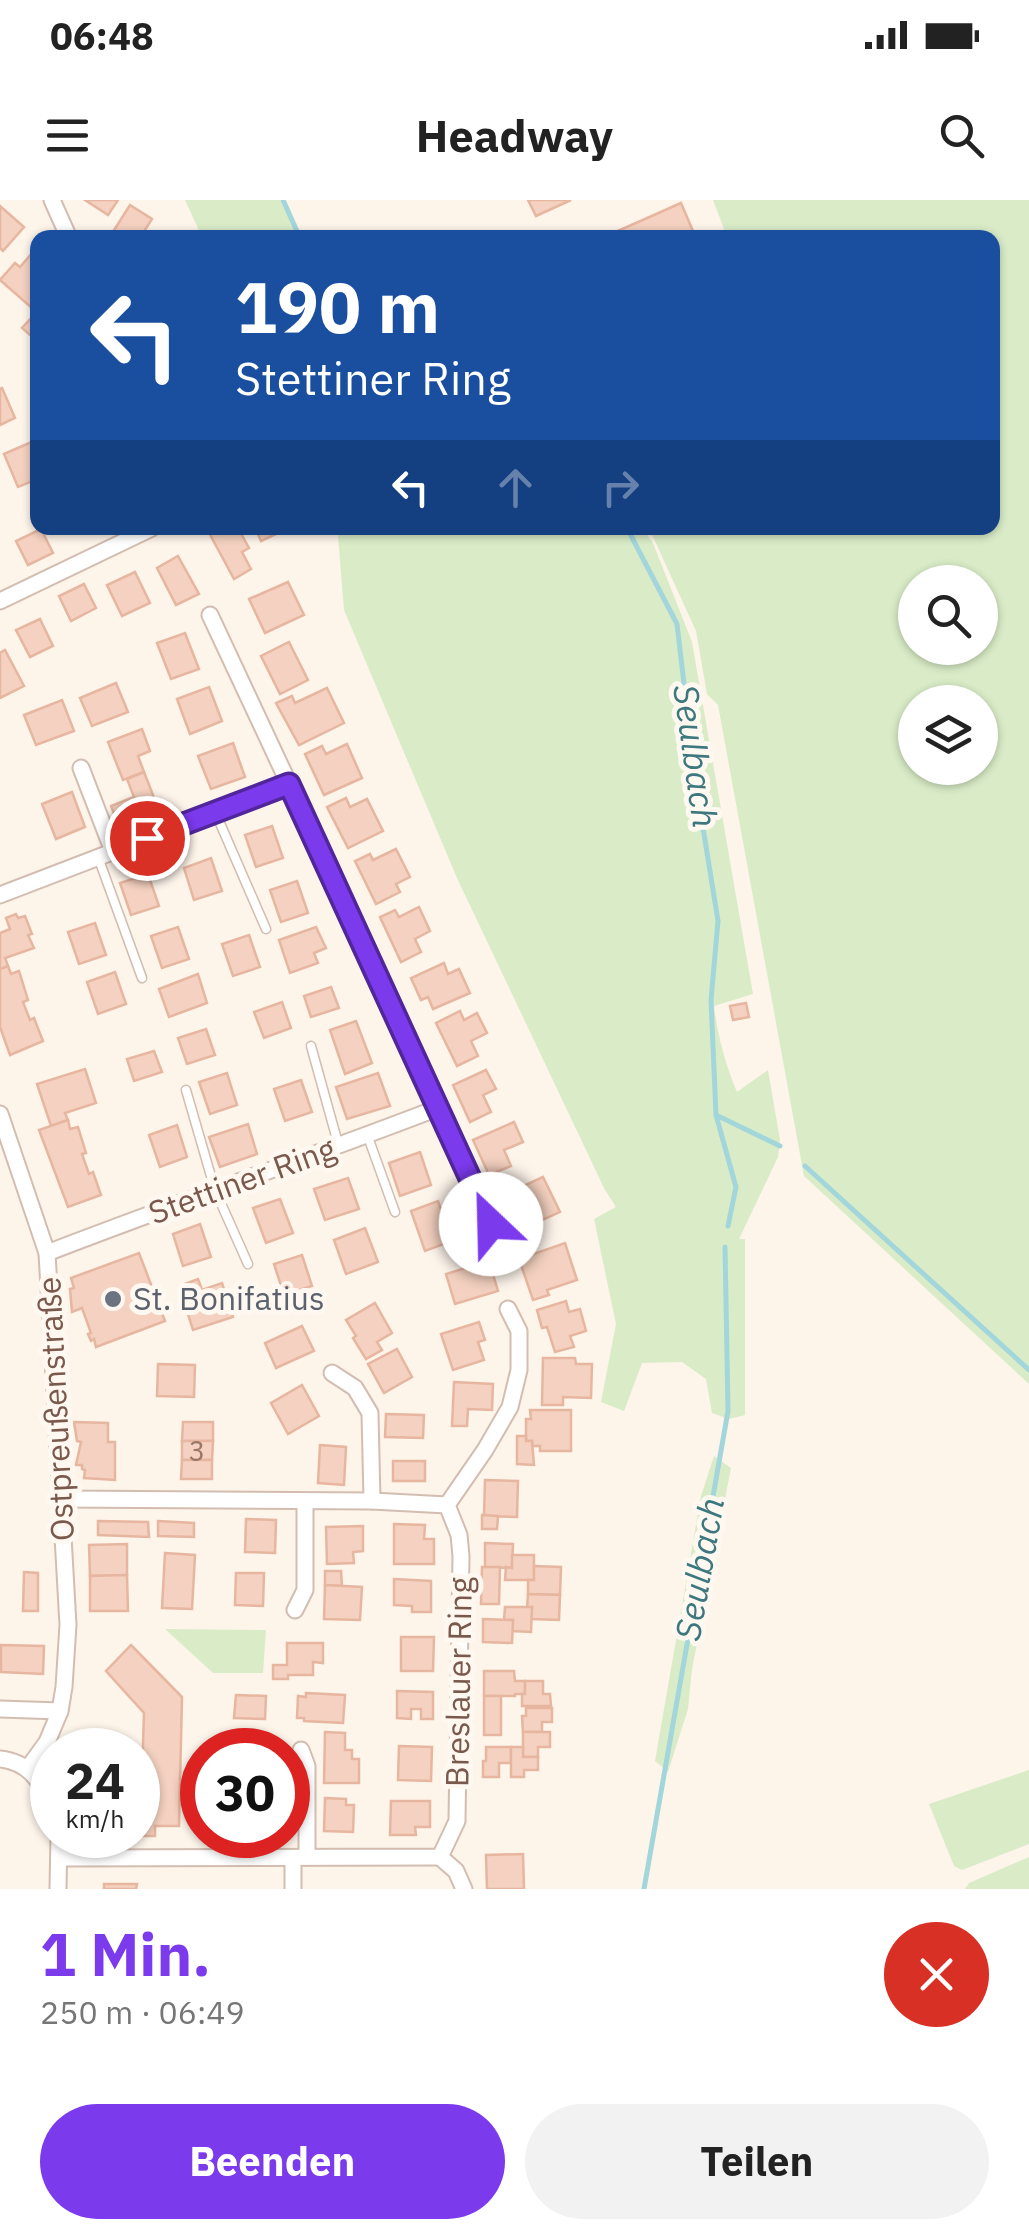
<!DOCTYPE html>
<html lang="de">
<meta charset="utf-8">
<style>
:root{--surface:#fff;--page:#f2f2f2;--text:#222;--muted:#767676;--accent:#7c3aed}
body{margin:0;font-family:"IBM Plex Sans",sans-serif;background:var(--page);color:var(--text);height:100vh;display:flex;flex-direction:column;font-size:38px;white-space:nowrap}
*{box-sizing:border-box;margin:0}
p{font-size:32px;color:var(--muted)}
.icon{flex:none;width:55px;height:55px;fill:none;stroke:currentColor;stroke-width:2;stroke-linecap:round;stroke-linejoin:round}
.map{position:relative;height:1689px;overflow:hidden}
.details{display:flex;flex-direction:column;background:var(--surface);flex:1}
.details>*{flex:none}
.top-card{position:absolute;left:30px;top:30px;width:970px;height:305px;border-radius:20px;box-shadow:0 2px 8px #0004;background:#1a4fa0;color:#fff;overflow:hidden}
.controls{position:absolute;left:898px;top:365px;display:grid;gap:20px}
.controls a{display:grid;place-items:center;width:100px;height:100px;border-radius:50%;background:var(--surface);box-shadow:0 2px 8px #0004;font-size:50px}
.speed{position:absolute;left:30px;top:1528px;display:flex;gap:20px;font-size:50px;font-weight:700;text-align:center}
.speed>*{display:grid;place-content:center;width:130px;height:130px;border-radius:50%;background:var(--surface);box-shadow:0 2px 8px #0004;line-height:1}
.speed small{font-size:25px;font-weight:400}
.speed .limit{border:15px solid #d22;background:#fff;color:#111}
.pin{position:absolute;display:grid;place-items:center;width:85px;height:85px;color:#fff;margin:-42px;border:5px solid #fff;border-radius:50%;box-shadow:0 2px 10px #0007}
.me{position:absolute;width:110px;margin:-55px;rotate:336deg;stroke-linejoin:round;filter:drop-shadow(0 0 8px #0008)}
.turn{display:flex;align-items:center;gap:35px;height:210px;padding:0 40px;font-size:45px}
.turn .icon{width:130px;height:130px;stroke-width:2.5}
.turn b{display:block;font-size:70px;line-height:85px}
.lanes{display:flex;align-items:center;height:95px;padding:0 40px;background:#0003;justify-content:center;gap:50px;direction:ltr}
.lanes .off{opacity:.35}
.round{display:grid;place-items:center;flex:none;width:105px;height:105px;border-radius:52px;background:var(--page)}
.overview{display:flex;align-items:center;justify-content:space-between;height:170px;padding:0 40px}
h1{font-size:60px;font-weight:800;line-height:75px;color:var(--accent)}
.cta{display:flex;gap:20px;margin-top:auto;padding:20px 40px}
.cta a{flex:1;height:115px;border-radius:60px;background:var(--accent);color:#fff;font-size:40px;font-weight:800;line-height:115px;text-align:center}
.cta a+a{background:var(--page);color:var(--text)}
.status{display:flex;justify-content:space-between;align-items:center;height:70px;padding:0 50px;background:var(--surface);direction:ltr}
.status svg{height:28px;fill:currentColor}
header{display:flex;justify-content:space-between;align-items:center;height:130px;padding:0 40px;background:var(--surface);font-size:45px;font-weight:800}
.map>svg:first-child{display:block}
</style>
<div class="status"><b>06:48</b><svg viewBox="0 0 49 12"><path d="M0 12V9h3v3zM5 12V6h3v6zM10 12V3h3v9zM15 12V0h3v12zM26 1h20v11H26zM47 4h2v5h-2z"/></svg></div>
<header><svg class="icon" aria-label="menu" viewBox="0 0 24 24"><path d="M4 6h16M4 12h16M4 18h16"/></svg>Headway<svg class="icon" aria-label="search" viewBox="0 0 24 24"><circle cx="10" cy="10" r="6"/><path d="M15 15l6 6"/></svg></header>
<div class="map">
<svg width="1029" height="1689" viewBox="0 0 1029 1689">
<rect width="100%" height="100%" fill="#fdf4ea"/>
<!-- green -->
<g fill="#d9ecc7" fill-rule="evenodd">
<path d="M185,0H280L298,37H202Z"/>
<path d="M713,0H1029V1184L804,976L718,505L707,494L696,431L649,328H992V38L727,37ZM915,382H980V448H915ZM915,502H980V568H915Z"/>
<path d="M344,328H642L653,343L692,442L753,794L714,806C718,837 725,863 737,892L768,870L780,940L778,957L739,1039H745V1215L729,1219L712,1213L706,1179L682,1162L642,1163L624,1211L601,1202L616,1124L594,1019L616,1007L605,990L457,678L344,410L338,336Z"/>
<path d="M714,1256L731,1268L692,1469L688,1509L668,1572L655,1561L701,1296Z"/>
<path d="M165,1429L266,1430L263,1473H213Z"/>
<path d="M1029,1570V1644L962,1670L954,1666L929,1604Z"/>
<path d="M1029,1657V1689H965L969,1683Z"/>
</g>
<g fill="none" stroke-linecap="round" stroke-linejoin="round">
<!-- stream -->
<g stroke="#a2d6db" stroke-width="5">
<path d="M283,0L300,38"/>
<path d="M627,328L677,424L695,578L718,721L711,800L716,915L736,987L728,1026"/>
<path d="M716,915L780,946"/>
<path d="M805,966L1029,1170"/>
<path d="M644,1689L728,1211L725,1047"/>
</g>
</g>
<!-- building -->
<g fill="#f4d1c0" stroke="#e7b6a0" stroke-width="2.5">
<path d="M85,0H118L108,15Z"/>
<path d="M528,0H571L536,16Z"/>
<path d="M681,3L696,38H602Z"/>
<path d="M130,5L152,19L140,38H109Z"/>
<path d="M0,6L24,27L3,51L0,48Z"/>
<path d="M33,52L38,55V103L33,109L0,80L15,63L20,67Z"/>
<path d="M35,114L38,116V142L22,128Z"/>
<path d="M2,188L15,218L0,225V189Z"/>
<path d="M34,241L38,250V279L18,287L4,254Z"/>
<path d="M210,328H238L249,348L242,352L251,369L234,379L207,329Z"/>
<path d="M255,328H289L261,341Z"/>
<path d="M41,329L53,353L28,365L16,341Z"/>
<path d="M178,356L199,394L176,405L157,368Z"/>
<path d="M135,372L150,403L122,416L107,385Z"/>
<path d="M288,382L304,415L265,433L249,399Z"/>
<path d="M84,384L96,408L71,421L59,396Z"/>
<path d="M40,419L53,446L30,457L16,430Z"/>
<path d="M185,433L199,469L171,479L157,443Z"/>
<path d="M289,442L308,480L280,494L261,456Z"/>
<path d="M5,450L24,486L0,498V453Z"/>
<path d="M116,483L128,512L92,526L80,498Z"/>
<path d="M209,487L222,521L190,534L177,499Z"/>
<path d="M327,488L344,523L299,545L276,503L292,496L295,503Z"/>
<path d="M62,500L74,531L36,545L24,515Z"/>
<path d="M142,529L150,551L138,556L144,572L123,580L108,542Z"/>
<path d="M233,543L245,577L211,589L198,556Z"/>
<path d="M347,544L362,578L324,595L305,554L322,546L326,554Z"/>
<path d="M144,572L160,613L120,629L111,606L134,597L127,579Z"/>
<path d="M72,592L85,627L56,639L42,604Z"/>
<path d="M346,598L350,607L367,599L383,631L348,648L327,607Z"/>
<path d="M272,626L283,658L256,667L245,635Z"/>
<path d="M396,649L410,677L396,684L400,692L376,704L355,661L370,654L373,660Z"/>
<path d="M211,658L222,691L194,700L184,668Z"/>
<path d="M148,674L159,706L131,715L120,683Z"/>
<path d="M297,681L308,713L281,722L270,690Z"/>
<path d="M419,707L430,731L415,739L421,752L401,762L380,717L395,710L399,717Z"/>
<path d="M16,714L18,718L25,716L32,734L28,735L34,748L5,758L8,766L0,769V733L10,729L6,718Z"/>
<path d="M95,723L106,755L79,764L68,732Z"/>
<path d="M178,727L189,759L162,768L151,736Z"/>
<path d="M316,727L326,748L314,753L318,763L290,773L279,740Z"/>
<path d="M249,735L260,767L233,776L222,744Z"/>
<path d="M444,763L448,774L459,769L470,793L433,809L428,797L421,800L411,778Z"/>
<path d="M8,766L11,774L19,771L28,800L23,802L30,820L34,818L43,841L10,855L0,827V769Z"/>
<path d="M115,772L126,804L98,814L87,782Z"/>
<path d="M198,774L207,803L169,817L159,789Z"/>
<path d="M331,787L339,808L311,817L304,796Z"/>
<path d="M282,802L291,828L264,838L254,812Z"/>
<path d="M746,803L749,817L733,820L730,806Z"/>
<path d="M460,811L464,820L477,813L487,833L471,841L478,856L457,866L436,823Z"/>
<path d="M356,821L372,863L345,874L330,830Z"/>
<path d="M206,829L215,855L187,864L178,838Z"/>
<path d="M154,851L162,872L134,881L127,859Z"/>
<path d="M85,869L96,903L65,913L68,920L51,926L37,884Z"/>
<path d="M486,870L496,889L483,895L491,912L470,922L453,885Z"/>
<path d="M227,873L237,905L210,914L199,882Z"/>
<path d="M378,873L390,906L347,919L336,887Z"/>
<path d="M301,880L312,912L285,921L274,889Z"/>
<path d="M68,920L70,929L78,927L86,953L82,954L89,974L93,972L101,995L68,1007L39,930Z"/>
<path d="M514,922L523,942L504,950L511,966L489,975L473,940Z"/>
<path d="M248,924L257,954L220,967L209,937Z"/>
<path d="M177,925L187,957L160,967L149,935Z"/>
<path d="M420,952L431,985L400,996L389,963Z"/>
<path d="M543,977L560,1012L520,1030L504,995Z"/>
<path d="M348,978L359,1009L325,1020L314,989Z"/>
<path d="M280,999L293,1033L266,1043L253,1008Z"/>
<path d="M438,1001L452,1041L425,1051L411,1011Z"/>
<path d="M200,1024L211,1057L183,1066L173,1034Z"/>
<path d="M365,1028L378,1062L346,1074L334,1040Z"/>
<path d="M565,1043L577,1080L547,1090L549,1095L533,1100L519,1059Z"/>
<path d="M139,1053L165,1121L96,1147L94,1139L91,1141L88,1134L91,1133L82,1108L72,1112L70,1089L74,1088L71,1078Z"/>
<path d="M302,1055L312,1086L284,1095L274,1064Z"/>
<path d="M489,1061L498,1091L455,1104L446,1074Z"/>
<path d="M198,1079L202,1090L222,1083L233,1117L193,1130L179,1086Z"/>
<path d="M566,1101L569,1112L580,1109L586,1131L570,1136L574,1147L555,1152L547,1127L542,1128L537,1110Z"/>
<path d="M375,1103L392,1133L377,1142L382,1150L366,1159L353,1138L356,1136L346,1120Z"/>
<path d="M479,1122L485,1140L478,1142L484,1160L453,1170L441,1134Z"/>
<path d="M302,1126L314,1151L276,1168L265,1143Z"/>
<path d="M397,1149L412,1177L384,1193L368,1164Z"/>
<path d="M543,1158H575L576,1164H592L591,1198L563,1197V1205H542Z"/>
<path d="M158,1164L195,1165L194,1197L157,1196Z"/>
<path d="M454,1182L493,1184L492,1210L468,1209L467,1226H452Z"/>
<path d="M302,1185L319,1216L288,1234L271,1203Z"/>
<path d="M530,1210H571V1251H540V1246H532V1241H526V1219H531Z"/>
<path d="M386,1214L424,1215L423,1238L385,1237Z"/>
<path d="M74,1222L108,1223V1242H115V1280L84,1278L85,1270L82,1269V1265H76L81,1242L77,1241Z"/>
<path d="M183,1222H213V1241H182Z"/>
<path d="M517,1236H526V1241H532L534,1265L517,1264Z"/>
<path d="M182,1241H213L212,1260H182Z"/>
<path d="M320,1245L346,1247L344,1285L318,1283Z"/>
<path d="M182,1260H212V1279H181Z"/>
<rect x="393" y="1261" width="32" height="20"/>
<path d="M485,1280L518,1281L517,1317L484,1316Z"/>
<path d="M482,1315L498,1316L497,1329H482Z"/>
<path d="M246,1319L276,1320L275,1353L245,1352Z"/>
<path d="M98,1321L148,1322L149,1337L98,1335Z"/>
<path d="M158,1321L194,1323V1337L158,1336Z"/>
<path d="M394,1324L425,1325L424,1339H434V1364H394Z"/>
<path d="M363,1326V1351L353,1352L354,1363L327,1364L326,1327Z"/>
<path d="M485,1343L513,1344L512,1368L485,1367Z"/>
<path d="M127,1344V1375L90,1376L89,1345Z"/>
<path d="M165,1353L195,1355L192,1409L162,1408Z"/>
<path d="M512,1355H534V1380H505L506,1367L512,1368Z"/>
<path d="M534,1366L561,1367L560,1395L528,1394V1380H534Z"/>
<path d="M482,1367H500L499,1404H481Z"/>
<path d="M325,1371H341L342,1386L325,1385Z"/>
<path d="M24,1372L38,1373V1411H23Z"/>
<path d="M236,1373H264L263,1406L235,1405Z"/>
<path d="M127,1375L128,1411H90V1376Z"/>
<path d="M394,1379L431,1381V1412H412V1406L394,1405Z"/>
<path d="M325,1385L362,1387L360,1420L324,1419Z"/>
<path d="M528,1394L560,1395L559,1420L531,1419L532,1407L527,1408Z"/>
<path d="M505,1407H532L531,1432L512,1431L513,1420H504Z"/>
<path d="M483,1419L513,1420L512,1443L483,1442Z"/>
<path d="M401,1437H434L433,1471H401Z"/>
<path d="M287,1443H323V1463L313,1462V1475H288V1479H273V1465H287Z"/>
<path d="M1,1445L44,1446L43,1474L1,1472Z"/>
<path d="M131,1445L182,1497L179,1626H155V1636H140L144,1513L106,1471Z"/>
<path d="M484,1471H514L515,1481H525V1494H515V1496H484Z"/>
<path d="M525,1481H543V1494H550L551,1506H522V1494H525Z"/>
<path d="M397,1491L433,1492V1519H421V1509H411V1519L397,1518Z"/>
<path d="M306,1493L345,1495L343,1523L304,1521V1518H297L298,1496L306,1497Z"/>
<path d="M236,1495L266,1496L265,1519L234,1518Z"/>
<rect x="484" y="1496" width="17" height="39"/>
<path d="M526,1508H552V1522H542V1532H523L522,1516H526Z"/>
<path d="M325,1532L345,1533V1550H352V1559H359V1583H324Z"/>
<path d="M523,1532H550V1547H538V1557H523Z"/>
<path d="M237,1541L269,1543V1550H236Z"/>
<path d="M399,1546L432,1547L431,1581L398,1580Z"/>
<path d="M486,1547H511V1563H499V1577H483V1561H486Z"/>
<path d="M511,1547H523V1557H538V1570H524V1577H511Z"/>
<path d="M325,1598L346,1599V1605H354L353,1632L324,1631Z"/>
<path d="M391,1601H430V1627H415L416,1635H390Z"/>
<path d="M523,1654L524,1689H487L486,1655Z"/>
<path d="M104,1684H137L136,1689H104Z"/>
</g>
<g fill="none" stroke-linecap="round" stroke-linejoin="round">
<defs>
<g id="lane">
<path d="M216,614L266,729"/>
<path d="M98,657L142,778"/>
<path d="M311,846L339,947"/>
<path d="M186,890L215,990L248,1064"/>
<path d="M368,937L395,1012"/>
</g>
<g id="street">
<path d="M52,0L69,38"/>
<path d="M0,401L152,328"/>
<path d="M210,415L289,584"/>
<path d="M81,568L113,651"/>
<path d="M0,695L289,584L438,908C308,958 176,1003 47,1053"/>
<path d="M438,908L491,1024"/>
<path d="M0,914L47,1053L68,1425L64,1487L60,1511L47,1542L28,1568"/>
<path d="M332,1173L355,1188L370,1213L372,1301"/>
<path d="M447,1305L485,1250L510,1207L519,1170V1131L508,1109"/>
<path d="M295,1410L305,1390V1301"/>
<path d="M0,1509L60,1511"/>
<path d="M301,1550L307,1566V1657"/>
<path d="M0,1559C29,1562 40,1581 52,1605"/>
<path d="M440,1657L456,1671L464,1689"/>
<path d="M60,1658L440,1657L457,1621L461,1356L459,1335L447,1305L372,1301L60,1299"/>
<path d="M293,1658V1689"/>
<path d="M58,1689L59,1635"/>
</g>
</defs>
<!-- lane casing -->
<use href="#lane" stroke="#d3bdb1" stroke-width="11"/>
<!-- street casing -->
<use href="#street" stroke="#d3bdb1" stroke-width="19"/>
<!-- lane -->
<use href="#lane" stroke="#fff" stroke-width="8"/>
<!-- street -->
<use href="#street" stroke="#fff" stroke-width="15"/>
</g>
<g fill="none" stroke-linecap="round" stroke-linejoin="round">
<defs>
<path id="route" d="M147,638L289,584L491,1024"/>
</defs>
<!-- route casing -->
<use href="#route" stroke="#51269a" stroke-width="25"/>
<!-- route -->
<use href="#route" stroke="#7c3aed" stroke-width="18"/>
</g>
<!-- markers -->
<circle fill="#6b7280" stroke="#fff8f1" stroke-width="4" cx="113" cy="1099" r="10"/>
<g text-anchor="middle" stroke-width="10" stroke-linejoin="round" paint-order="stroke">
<!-- number labels -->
<g font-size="28" fill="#987668">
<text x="197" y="1261">3</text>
</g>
<!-- street labels -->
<g font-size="32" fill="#7a584b" stroke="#fff8f1">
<text transform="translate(242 981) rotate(-20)" y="11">Stettiner Ring</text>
<text transform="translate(56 1209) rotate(-93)" y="11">Ostpreußenstraße</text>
<text transform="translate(459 1482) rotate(-89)" y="11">Breslauer Ring</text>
</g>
<!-- worship labels -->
<g font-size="32" fill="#5b616d" stroke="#fff8f1" text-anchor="start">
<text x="133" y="1110">St. Bonifatius</text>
</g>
<!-- water labels -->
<g font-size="35" font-style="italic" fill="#3d787f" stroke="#fff8f1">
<text transform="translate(695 556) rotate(82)" y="12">Seulbach</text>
<text transform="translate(700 1369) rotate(-80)" y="12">Seulbach</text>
</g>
</g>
</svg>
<div class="controls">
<a><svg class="icon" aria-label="search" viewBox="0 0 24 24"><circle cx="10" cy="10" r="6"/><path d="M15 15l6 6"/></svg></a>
<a><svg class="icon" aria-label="layers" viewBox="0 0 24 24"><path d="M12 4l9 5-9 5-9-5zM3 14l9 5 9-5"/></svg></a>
</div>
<div class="speed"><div>24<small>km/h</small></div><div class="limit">30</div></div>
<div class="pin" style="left:147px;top:638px;background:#d93025"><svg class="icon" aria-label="arrive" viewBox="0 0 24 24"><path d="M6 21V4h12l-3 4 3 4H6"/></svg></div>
<svg class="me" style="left:491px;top:1024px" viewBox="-20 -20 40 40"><circle r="19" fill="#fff"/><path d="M0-13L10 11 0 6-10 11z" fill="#7c3aed"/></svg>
<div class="top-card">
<div class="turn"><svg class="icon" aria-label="left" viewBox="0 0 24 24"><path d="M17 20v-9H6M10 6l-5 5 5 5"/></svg><div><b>190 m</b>Stettiner Ring</div></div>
<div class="lanes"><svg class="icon" aria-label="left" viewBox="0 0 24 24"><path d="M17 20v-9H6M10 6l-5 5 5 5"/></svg><svg class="icon off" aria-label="ahead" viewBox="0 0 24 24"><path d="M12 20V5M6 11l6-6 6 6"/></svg><svg class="icon off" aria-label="right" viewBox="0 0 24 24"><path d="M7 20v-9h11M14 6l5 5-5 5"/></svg></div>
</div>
</div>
<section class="details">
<div class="overview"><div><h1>1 Min.</h1><p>250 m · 06:49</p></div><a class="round" style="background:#d93025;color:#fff"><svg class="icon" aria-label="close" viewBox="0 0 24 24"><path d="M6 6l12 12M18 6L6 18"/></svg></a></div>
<div class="cta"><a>Beenden</a><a>Teilen</a></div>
</section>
